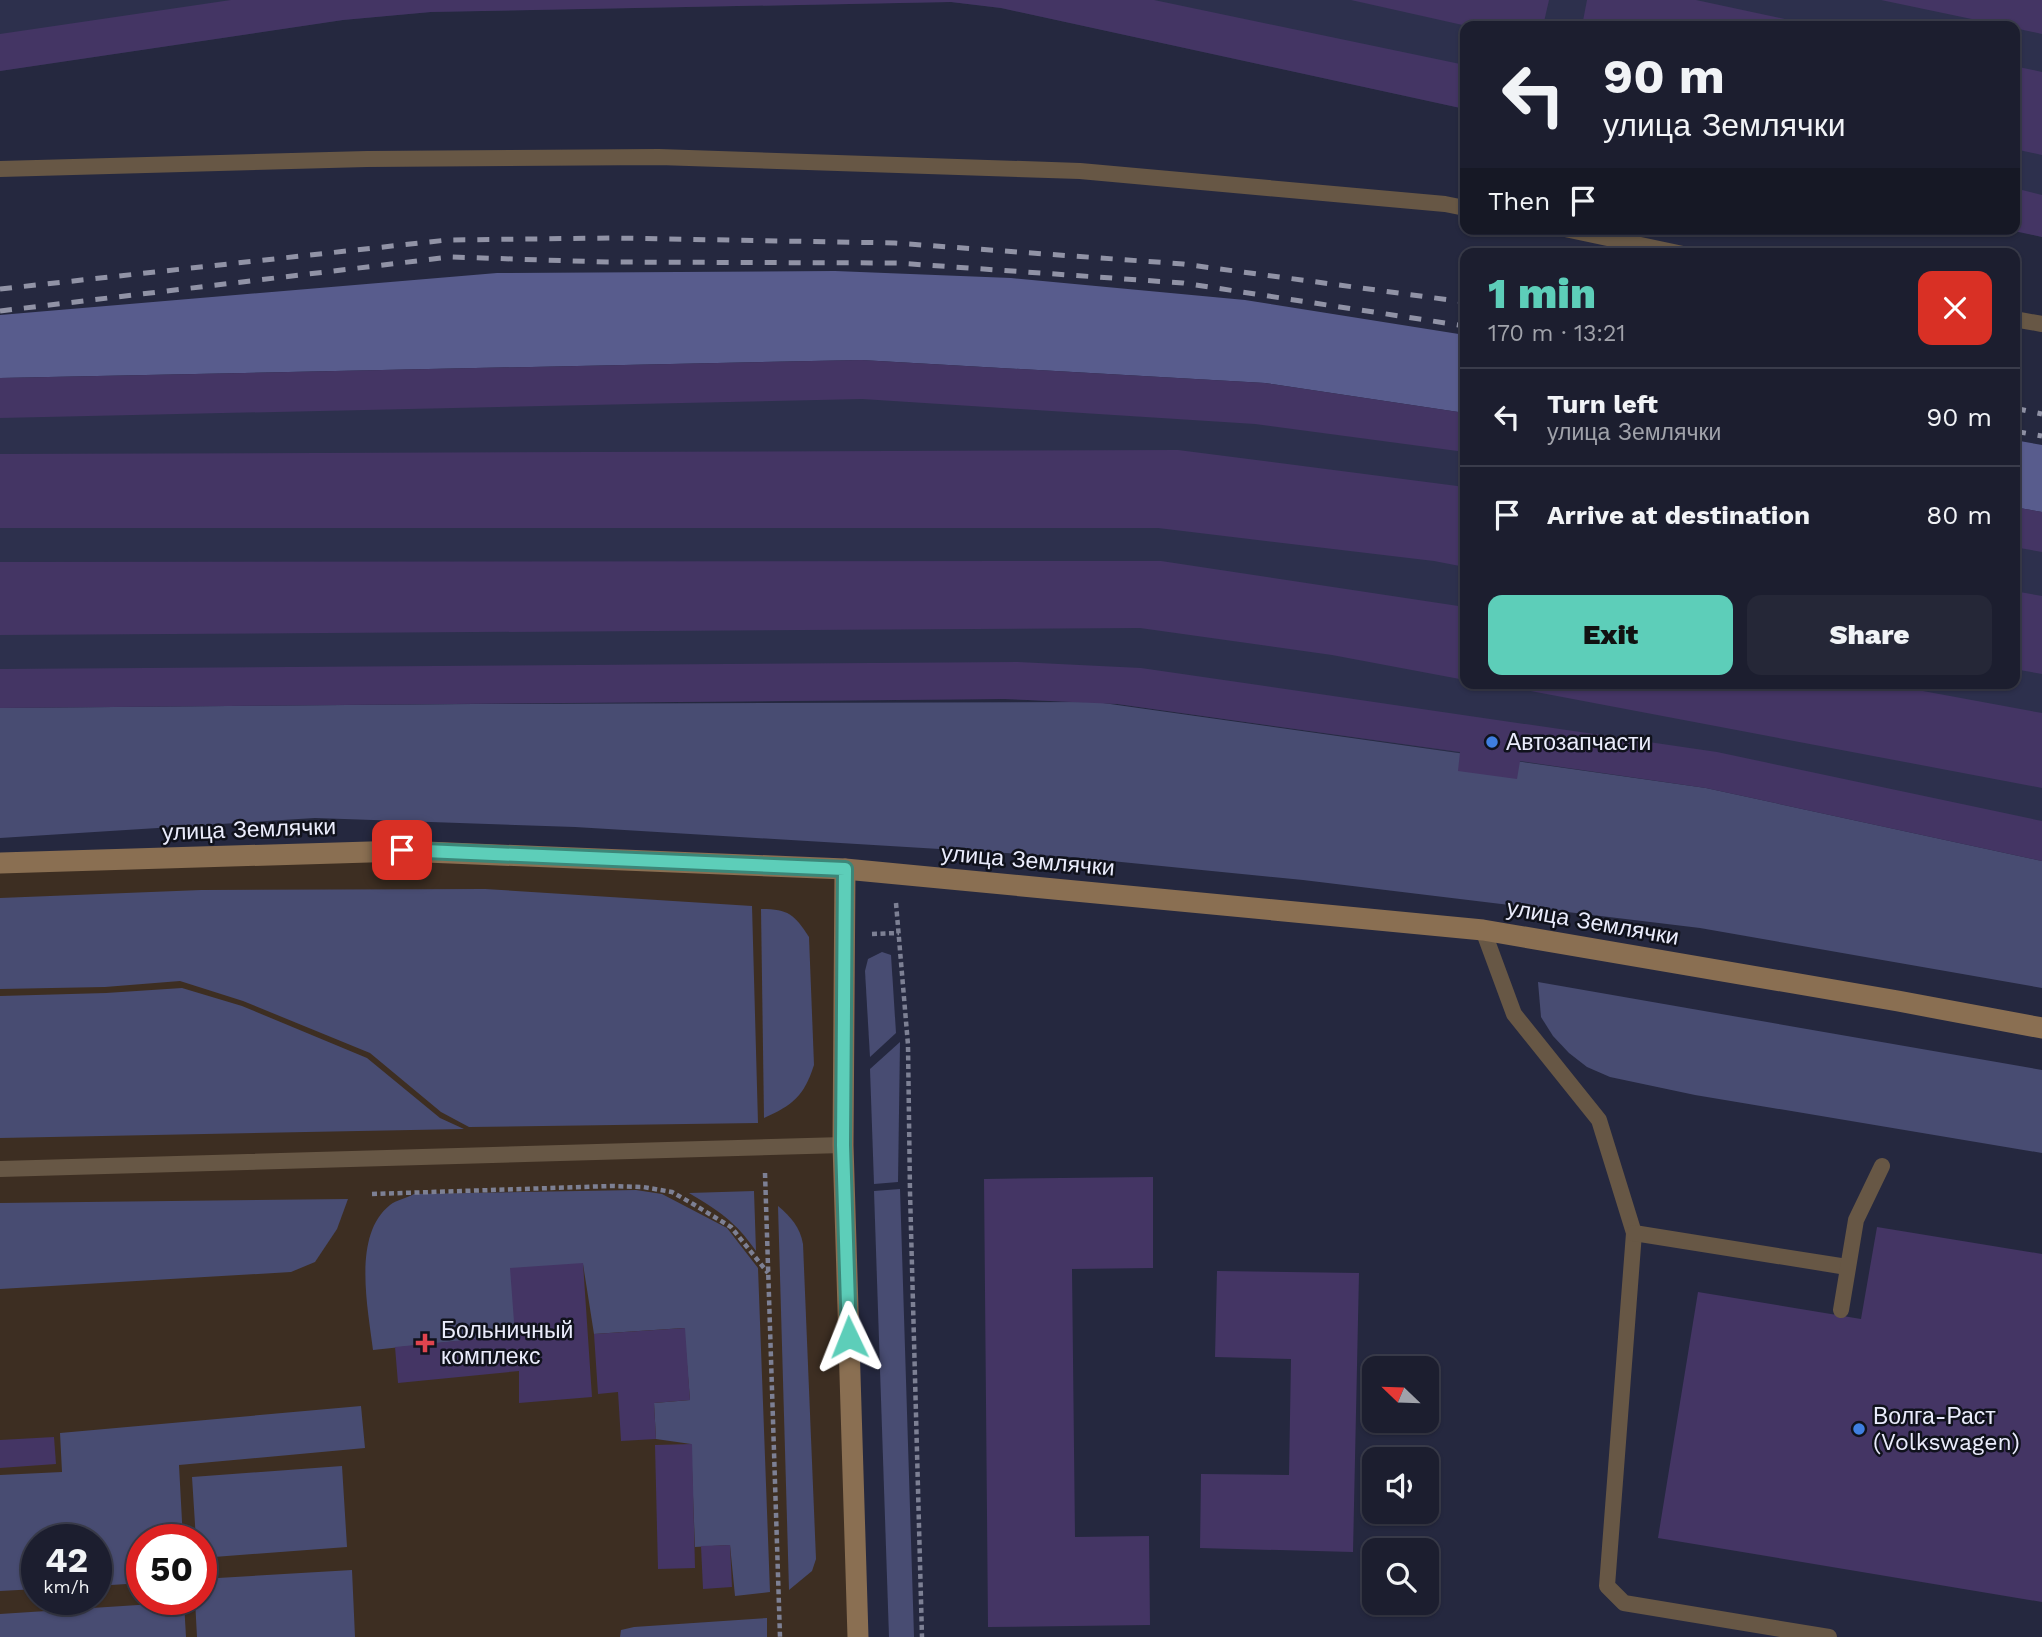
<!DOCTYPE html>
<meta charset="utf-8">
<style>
:root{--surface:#1c1e2f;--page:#252737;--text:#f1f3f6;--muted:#a0a2aa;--line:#3a3c4b;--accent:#5dceb9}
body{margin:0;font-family:"Work Sans",sans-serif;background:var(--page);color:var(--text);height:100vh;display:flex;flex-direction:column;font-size:26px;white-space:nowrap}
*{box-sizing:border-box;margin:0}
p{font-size:23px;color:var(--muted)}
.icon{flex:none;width:38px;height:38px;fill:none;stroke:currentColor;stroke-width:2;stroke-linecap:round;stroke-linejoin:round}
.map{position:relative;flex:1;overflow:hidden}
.drawer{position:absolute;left:1460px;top:248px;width:560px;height:441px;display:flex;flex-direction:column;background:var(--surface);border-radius:14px;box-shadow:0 2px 5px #0004,0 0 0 2px var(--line)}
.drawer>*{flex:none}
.guide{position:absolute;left:1460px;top:21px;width:560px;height:214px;border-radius:14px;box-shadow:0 2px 5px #0004,0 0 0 2px var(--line);background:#1c1e2f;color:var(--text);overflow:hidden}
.needle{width:46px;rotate:293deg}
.tools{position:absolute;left:1362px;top:1356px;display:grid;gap:14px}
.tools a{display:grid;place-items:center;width:77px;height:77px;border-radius:14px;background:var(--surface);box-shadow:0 2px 5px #0004,0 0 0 2px var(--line);font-size:35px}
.speed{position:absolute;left:21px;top:1524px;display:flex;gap:14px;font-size:35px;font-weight:700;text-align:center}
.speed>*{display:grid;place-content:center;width:91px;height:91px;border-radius:50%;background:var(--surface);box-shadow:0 2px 5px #0004,0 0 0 2px var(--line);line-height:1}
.speed small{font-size:18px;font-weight:400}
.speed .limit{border:10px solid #d22;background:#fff;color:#111}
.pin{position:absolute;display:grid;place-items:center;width:60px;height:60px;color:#fff;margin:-30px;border-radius:14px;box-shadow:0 4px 10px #0006}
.me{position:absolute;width:77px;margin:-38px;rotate:358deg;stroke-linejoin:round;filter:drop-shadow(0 0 5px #0008)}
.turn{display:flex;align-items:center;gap:24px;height:147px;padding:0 28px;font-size:32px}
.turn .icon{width:91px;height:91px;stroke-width:2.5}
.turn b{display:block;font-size:49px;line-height:60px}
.then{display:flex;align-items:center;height:66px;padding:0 28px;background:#0003;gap:14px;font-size:26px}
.round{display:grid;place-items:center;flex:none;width:74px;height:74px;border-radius:14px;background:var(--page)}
.overview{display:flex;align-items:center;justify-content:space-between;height:119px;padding:0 28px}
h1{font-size:42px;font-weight:800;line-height:52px;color:var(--accent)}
.primary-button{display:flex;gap:14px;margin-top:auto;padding:14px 28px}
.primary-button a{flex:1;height:80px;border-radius:14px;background:var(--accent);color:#111;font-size:28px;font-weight:800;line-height:80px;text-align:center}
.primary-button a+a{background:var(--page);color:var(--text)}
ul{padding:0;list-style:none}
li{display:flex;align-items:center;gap:21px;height:98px;padding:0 28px;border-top:2px solid var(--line)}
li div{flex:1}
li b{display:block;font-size:26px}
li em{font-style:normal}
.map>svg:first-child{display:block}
</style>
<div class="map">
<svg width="2042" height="1637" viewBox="0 0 2042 1637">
<rect width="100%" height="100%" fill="#25283f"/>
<!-- built -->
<g fill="#2d304d">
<path d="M0,0H2042V237L2008,229H2014V26H1465V109L1001,8L951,2L431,12L343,20L0,71Z"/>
<path d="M861,360L1265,383L1465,413V684H2014V507L2042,512V861L1706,788L1117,704L1004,699L0,708V378Z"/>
</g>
<!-- medical -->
<path fill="#3d2e22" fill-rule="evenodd" d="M402,851L845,869L858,1637H0V863ZM37,1540H96V1600H37ZM142,1540H201V1600H142Z"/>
<!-- green -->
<g fill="#484c72">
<path d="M1096,702L1706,788L2042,861V988L1700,928L1303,880L1071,857L575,827L315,818L0,838V708L474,704Z"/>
<path d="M485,889L752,906L758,1123L469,1127L441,1112L370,1053L243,1001L180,981L105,987L0,989V898L201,890Z"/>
<path d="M761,909C788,909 794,914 809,937L814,1065C804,1096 793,1105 764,1118Z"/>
<path d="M882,952L891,955L896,1033L870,1057L865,971L868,959Z"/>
<path d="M1538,982L2042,1070V1153L1695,1095L1610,1077L1587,1067L1569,1053L1553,1036L1541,1017Z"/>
<path d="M182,988L242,1006L367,1058L440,1118L464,1129L0,1138V996L106,993Z"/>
<path d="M900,1042L898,1182L874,1184L870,1069Z"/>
<path d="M900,1189L914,1637H889L874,1191Z"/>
<path d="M636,1190L662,1194L727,1228L758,1268L770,1592L735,1596L730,1545L695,1547L691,1444L656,1439L654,1403L690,1400L684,1328L594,1334L583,1264L515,1335L373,1350C368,1308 352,1235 390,1205C396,1200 407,1198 414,1194Z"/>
<path d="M754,1191L756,1251C736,1222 718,1210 689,1193Z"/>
<path d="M348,1199L337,1229L315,1262L291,1272L0,1289V1203Z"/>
<path d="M778,1206C791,1217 800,1227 803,1244L816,1559L812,1571L789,1590Z"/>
<path d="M361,1406L365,1448L179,1465L183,1540H142V1583L96,1586V1540H37V1589L0,1591V1475L62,1472L60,1433Z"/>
<path d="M342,1466L347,1547L201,1558V1540H196L192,1477Z"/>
<path d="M352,1570L355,1637H197L195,1600H201V1579Z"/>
<path d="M184,1602L186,1637H0V1614Z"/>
<path d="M767,1618V1637H620L621,1630L634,1627Z"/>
</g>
<!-- forest -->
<g fill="#585c8d">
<path d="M835,271L1011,278L1245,300L1465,335V413L1265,383L861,360L0,378V315L497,273Z"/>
<path d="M2014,440L2042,445V512L2014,507Z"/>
</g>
<!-- building -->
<g fill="#443564">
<path d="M231,0H1154L1465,65V109L1001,8L951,2L431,12L343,20L0,71V34Z"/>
<path d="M1351,0H1549L1543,26H1467Z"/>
<path d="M1587,0H1696L1817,26H1582Z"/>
<path d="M1881,0H2042V34L2014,28V26H2005Z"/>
<path d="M2014,66L2042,72V155L2014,149Z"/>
<path d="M2014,188L2042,195V237L2014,231Z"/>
<path d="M861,360L1265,383L1465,413V452L1255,424L862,399L0,418V378Z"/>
<path d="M1178,450L1465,487V567L1434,561L1158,528H0V454Z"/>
<path d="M2014,507L2042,512V552L2014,547Z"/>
<path d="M1161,561L1465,607V680L1332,655L1140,628L0,635V562Z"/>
<path d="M2014,591L2042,596V674L2014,669Z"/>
<path d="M1018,662L1141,668L1717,752L2042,821V861L1706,788L1520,761L1517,779L1458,771L1460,752L1117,704L1004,699L0,708V669Z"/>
<path d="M1494,684H1885L2042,713V788Z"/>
<path d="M1153,1177V1268L1072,1269L1075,1537L1149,1536L1150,1625L988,1627L984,1179Z"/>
<path d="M1877,1227L2042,1254V1602L1658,1538L1698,1292L1861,1319Z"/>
<path d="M583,1263L592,1397L519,1403V1371L398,1383L395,1347L515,1335L510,1268Z"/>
<path d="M1217,1271L1359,1273L1353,1552L1200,1548L1201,1474L1289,1475L1291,1359L1215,1357Z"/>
<path d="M685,1328L690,1400L654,1403L656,1439L621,1441L618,1392L598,1394L594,1334Z"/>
<path d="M54,1437L56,1464L0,1468V1440Z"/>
<path d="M692,1444L695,1568L658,1569L655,1445Z"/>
<path d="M730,1545L732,1587L703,1589L701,1546Z"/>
<path d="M96,1575H108L109,1585L96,1586Z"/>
</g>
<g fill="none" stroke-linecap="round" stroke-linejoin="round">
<!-- path -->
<g stroke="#7d8094" stroke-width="4.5" stroke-dasharray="5 3.5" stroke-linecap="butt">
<path d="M896,903L908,1045L910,1192L922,1637"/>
<path d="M872,934L899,933"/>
<path d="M765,1173L780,1637"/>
<path d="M372,1194L611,1186L643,1187L672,1192L693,1204L731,1227L768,1273"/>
</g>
<!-- service -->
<g stroke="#675745" stroke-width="16">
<path d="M0,169L367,159L659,157L1080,171L1445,204L1465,208"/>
<path d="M1565,229L1683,254"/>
<path d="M2014,319L2042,324"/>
<path d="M1483,930L1514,1014L1599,1120L1634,1233L1607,1586L1624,1603L1829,1637"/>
<path d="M0,1169L843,1145"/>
<path d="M1634,1233L1847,1267"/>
<path d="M1841,1310L1856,1220L1882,1166"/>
</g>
<!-- secondary -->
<g stroke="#8a6f52" stroke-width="21">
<path d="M0,863L402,851L845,869L1483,930L1898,1001L2042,1028"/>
<path d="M845,869L843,1145L858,1637"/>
</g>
<!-- rail -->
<g stroke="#9193a6" stroke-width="5" stroke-dasharray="12 12" stroke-linecap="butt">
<path d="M0,289L447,240L613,238L895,243L1183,264L1465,302"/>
<path d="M0,311L450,257L607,262L897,263L1183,283L1465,326"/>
<path d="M2014,408L2042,414"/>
<path d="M2014,431L2042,436"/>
</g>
</g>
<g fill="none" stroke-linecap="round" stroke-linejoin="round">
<defs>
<path id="route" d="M402,850L845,869L843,1145L849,1337"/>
</defs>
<!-- route casing -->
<use href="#route" stroke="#3c8678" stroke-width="18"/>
<!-- route -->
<use href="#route" stroke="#5dceb9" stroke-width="12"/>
</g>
<!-- markers -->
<g fill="#3f7fe0" stroke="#10121c" stroke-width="2.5">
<circle cx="1492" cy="742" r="7"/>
<circle cx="1859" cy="1429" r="7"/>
</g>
<path fill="#e0444e" stroke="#10121c" stroke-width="2.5" d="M421.5 1332.5h7v7h7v7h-7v7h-7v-7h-7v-7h7z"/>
<g text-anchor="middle" stroke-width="5" stroke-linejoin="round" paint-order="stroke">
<!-- poi labels -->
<g font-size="23" fill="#eaecfc" stroke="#10121c" text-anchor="start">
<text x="1506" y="750">Автозапчасти</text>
<text x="441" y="1338">Больничный<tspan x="441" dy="26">комплекс</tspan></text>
<text x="1873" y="1424">Волга-Раст<tspan x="1873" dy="26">(Volkswagen)</tspan></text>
</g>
<!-- street labels -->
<g font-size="23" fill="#eaecfc" stroke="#10121c">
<text transform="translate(249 829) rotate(-2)" y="8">улица Землячки</text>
<text transform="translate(1028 860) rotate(5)" y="8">улица Землячки</text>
<text transform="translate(1593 922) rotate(10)" y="8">улица Землячки</text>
</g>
</g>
</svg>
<div class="tools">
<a><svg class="needle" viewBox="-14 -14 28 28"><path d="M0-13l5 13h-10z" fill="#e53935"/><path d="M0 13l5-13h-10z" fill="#a0a2aa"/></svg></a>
<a><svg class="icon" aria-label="sound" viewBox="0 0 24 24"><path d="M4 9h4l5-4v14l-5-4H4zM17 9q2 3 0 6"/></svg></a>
<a><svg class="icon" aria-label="search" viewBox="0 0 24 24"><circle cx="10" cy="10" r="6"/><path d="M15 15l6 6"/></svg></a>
</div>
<div class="speed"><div>42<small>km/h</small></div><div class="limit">50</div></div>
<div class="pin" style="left:402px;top:850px;background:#d93025"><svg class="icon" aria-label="arrive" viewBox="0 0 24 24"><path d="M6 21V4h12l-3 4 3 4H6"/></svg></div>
<svg class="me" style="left:849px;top:1337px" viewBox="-20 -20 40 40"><path d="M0-17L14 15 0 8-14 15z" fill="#5dceb9" stroke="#fff" stroke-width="4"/></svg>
<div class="guide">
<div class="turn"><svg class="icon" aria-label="left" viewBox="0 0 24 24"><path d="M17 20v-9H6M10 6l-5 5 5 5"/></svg><div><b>90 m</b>улица Землячки</div></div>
<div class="then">Then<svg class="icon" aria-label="arrive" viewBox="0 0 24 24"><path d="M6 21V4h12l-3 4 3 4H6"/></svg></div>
</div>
<section class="drawer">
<div class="overview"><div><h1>1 min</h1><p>170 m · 13:21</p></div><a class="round" style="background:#d93025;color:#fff"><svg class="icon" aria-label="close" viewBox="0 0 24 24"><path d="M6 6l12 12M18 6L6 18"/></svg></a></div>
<ul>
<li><svg class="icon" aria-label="left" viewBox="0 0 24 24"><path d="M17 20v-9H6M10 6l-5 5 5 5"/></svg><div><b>Turn left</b><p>улица Землячки</p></div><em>90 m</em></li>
<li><svg class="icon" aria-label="arrive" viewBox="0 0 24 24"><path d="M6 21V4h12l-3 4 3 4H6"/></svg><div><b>Arrive at destination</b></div><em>80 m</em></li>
</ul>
<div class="primary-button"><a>Exit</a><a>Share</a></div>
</section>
</div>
